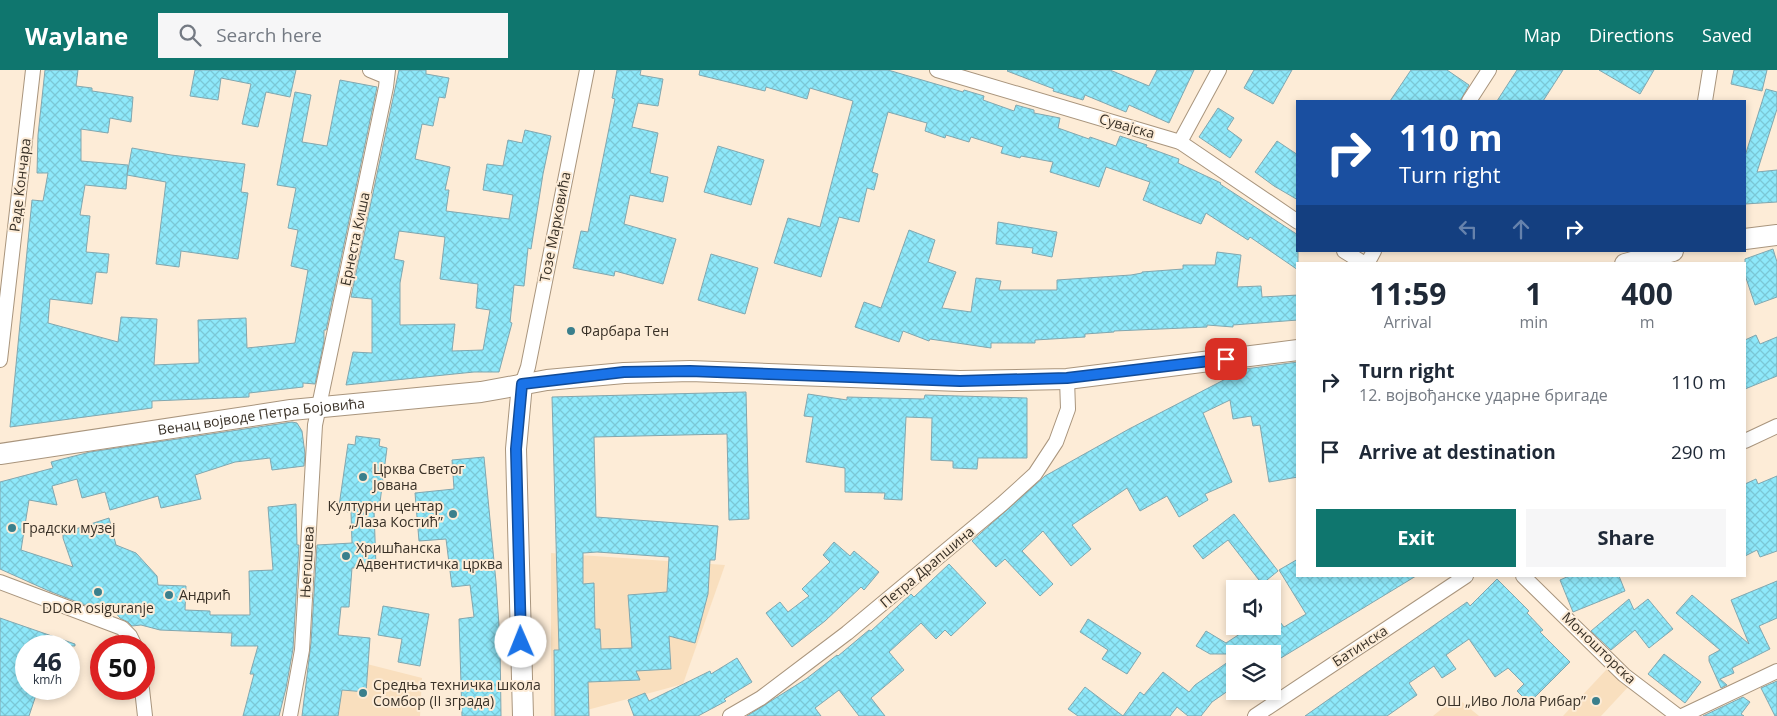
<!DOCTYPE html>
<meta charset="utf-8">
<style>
:root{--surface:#fff;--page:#f6f6f7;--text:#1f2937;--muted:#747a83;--accent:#0f766e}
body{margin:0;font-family:"Open Sans",sans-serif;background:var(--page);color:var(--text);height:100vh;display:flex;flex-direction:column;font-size:19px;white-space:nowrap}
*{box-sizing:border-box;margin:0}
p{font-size:16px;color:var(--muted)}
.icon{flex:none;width:28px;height:28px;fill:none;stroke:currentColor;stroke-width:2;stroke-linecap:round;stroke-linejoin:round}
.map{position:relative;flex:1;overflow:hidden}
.sheet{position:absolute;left:1296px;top:192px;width:450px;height:315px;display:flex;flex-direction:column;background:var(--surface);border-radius:0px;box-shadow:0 2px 8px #0003}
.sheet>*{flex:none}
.top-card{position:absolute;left:1296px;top:30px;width:450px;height:152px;border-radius:0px;box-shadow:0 2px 8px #0003;background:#1a4fa0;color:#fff;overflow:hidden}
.buttons{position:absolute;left:1226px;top:510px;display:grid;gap:10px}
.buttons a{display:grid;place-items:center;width:55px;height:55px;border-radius:0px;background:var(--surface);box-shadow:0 2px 8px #0003;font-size:25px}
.speed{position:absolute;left:15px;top:565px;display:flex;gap:10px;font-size:25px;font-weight:700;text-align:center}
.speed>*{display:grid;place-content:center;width:65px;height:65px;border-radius:50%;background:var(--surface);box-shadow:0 2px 8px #0003;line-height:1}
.speed small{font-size:12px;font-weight:400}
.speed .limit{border:8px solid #d22;background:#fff;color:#111}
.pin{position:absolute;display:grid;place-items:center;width:42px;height:42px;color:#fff;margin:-21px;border-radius:10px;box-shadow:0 2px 8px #0006}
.me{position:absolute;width:55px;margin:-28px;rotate:359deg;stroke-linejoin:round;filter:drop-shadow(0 0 4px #0008)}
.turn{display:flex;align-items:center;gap:18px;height:105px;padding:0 20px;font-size:22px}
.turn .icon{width:65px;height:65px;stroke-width:2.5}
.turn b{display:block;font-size:35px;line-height:42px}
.lanes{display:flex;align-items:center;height:48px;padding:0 20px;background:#0003;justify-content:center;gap:25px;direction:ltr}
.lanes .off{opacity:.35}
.eta{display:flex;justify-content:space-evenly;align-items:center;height:85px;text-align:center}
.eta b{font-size:30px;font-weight:700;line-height:35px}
.button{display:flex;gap:10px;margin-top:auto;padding:10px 20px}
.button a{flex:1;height:58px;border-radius:0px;background:var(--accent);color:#fff;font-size:20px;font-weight:700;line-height:58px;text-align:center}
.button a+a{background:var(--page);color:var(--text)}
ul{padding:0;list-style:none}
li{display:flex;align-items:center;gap:15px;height:70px;padding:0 20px}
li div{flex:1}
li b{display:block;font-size:19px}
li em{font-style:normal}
header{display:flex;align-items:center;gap:30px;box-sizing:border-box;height:70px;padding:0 25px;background:var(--accent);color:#fff}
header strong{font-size:24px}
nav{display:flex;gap:28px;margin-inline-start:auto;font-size:18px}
.search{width:350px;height:45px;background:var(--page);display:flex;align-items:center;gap:12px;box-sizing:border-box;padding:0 18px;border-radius:0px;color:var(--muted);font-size:19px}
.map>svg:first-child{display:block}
</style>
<header>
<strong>Waylane</strong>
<div class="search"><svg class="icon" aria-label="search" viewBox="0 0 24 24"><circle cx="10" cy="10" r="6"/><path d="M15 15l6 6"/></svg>Search here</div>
<nav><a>Map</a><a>Directions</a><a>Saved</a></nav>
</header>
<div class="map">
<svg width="1777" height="646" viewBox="0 0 1777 646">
<defs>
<pattern id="building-cross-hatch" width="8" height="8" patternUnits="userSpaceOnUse" patternTransform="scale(1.25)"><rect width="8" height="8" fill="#8ee8fa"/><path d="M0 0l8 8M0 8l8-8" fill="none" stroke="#7bc7d6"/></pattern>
</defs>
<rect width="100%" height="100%" fill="#fdecd7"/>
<!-- built -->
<g fill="#f9dfbe">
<path d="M551,483L725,495L683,614L565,646H551Z"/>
<path d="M312,580L422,608L420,646H302Z"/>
<path d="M1607,599L1629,616L1601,646H1563Z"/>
<path d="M1456,627L1479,646H1433Z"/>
</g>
<!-- building -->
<g fill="url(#building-cross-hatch)" stroke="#82a7af" fill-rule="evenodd">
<path d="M45,0H78L76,16L92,18V21L133,27L131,52L110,48L108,63L81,59V91L128,95L126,119L85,115L80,145L90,146L86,182L109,184L107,203L96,202L92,234L50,229L48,253L118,272L121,247L157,249L154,295L199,293L198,250L246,248L247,278L295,273L308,200L291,196L298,160L288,158L296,118L277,115L295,22L311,25L302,72L327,76L340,10L377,17L326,260H324V271L315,314L303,313V317L249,323V327L152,331V338L10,357L32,130L43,131L48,103H37L38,65Z"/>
<path d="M195,0H296L290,27L266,22L258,57L242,54L251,14L221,8L218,30L190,26Z"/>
<path d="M399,0H426V4L449,8L445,28L439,27L433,56L422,54L415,89L450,97L445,120H449L446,141L509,149L513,125L483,120L487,94L503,96L508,70L522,73L525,60L551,66L543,104L531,179L528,178L524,216L514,215L510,252L512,253L499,302H474L346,315L353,282L372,283V229L351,227ZM399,161L445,167L440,209L478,214L476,238L490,240L483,280L452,281L455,254L400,255V213L404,191L394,189Z"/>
<path d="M617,0H641L640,5L663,9L658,36L638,33L632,57L658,63L650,103L668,107L663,132L630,125L624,154L676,169L663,214L615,201L614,206L573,198L581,161L588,162L615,29L612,28Z"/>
<path d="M700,0H888L963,22L964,20L984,26L983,30L1014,41L1016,35L1034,40V43L1060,48L1058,58L1089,69L1090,67L1116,76L1120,66L1147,75L1146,77L1179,89L1178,93L1221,113L1220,114L1298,165V200L1250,167L1248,170L1206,143L1201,154L1143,130L1150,112L1106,97L1099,117L1050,102L1053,92L1021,86L1020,88L1001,83L1003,77L971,67L969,72L946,65L945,68L925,61L927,53L888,42L872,102L878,104L874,120L867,118L859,152L839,147L821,207L774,193L788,148L820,157L853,31L810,18L807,29L766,17L765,21L699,5Z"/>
<path d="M1008,0H1110L1149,16L1157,0H1194L1169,53L1129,35L1126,42L1085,25L1083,30L1053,21L1054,19L1007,1Z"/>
<path d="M1254,0H1292L1273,34L1244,18Z"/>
<path d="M1411,0H1447L1469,15L1460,31H1390Z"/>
<path d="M1517,0H1563L1543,31H1497Z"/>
<path d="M1599,0H1654L1640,24Z"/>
<path d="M1734,0H1767L1762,21L1731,14Z"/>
<path d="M1766,19L1777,22V39L1757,102L1777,100V132L1745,134V86Z"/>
<path d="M1218,38L1234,48L1227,59L1242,70L1230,88L1199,67Z"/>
<path d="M1277,71L1298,85V130L1274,116L1255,102Z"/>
<path d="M718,76L764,90L751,135L704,122Z"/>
<path d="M132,78L171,85L245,94L241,122L248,123L238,189L181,181L179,197L156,194L166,112L127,105Z"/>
<path d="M998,152L1057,162L1052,187L1032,183L1033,178L996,174Z"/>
<path d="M909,160L935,170L928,192L956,202L942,238L971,242L976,208L1001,211L999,220H1057V210L1131,205L1142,203V202L1183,199V195H1215L1217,182L1241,185L1237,217L1261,216L1262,227L1298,225V250L1233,255V257L1207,255V257L1114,261V262L1085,264V267L1035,270V273H991V278L930,269L929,271L903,261L899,272L855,257L864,232L881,238Z"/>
<path d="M1773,179L1777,192V227L1755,235L1745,205V189Z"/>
<path d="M711,184L758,198L745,244L698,230Z"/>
<path d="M1756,265L1760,274L1777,267V306L1745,319V270Z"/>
<path d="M1298,292V407L1269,412L1260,355L1253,356L1251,346L1233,349L1230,330L1203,343L1232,412L1205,424L1208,430L1179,447L1167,426L1140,441L1127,418L1072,455L1091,479L1071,496L1043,461L1022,481L1053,514L1040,526L1005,489L996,497L972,471L1045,406L1129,359L1245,299Z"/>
<path d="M746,322L749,449L729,450L727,364L594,367L596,447L718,456L715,490H710L708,524L695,573L669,566L671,599L636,601L640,610L588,612L589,646H555L554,580H559L552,327ZM597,482L669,487L667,522L628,525L632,578L601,579L600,559H595L594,513L583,514V483Z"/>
<path d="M808,324L847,330V327L924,329L925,325L1027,328V388H978L977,399L953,398V391L931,390L932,348L906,347L902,430L884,429L885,423L845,422V398L806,392L813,347L804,346Z"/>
<path d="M292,352L297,353L302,361L305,384L304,396L272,400L270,388L235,392L195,405L201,429L161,438L158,426L110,440L105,422L82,428L77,409L52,416L57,435L29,430L21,480L73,497L63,468V463L109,448L116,475L136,483L157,506L158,515L186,516L185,540L210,541V545H250L249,501L273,500L268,437L296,434L297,475H299L293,579L286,618L279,646H243L254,604H250L258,576H231L232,563L160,560L141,555L132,556L128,552L120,548L110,536L93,538L49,521L0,499V412L53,398L51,392L90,382Z"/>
<path d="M356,366L380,369L379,376L387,378L379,440H374L376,497L352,498L349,537H341L338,565L370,568L366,622L342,620L338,646H302L311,573L317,475L352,473L351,442H347L348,437L339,436L348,374L355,375Z"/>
<path d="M484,387L496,512L500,570L501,646H462L459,549L474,547L470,515L452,517L446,469L419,471L415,423L454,419L452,390Z"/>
<path d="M1777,406V481L1760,487L1757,480L1745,486V414L1756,409L1758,414Z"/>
<path d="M1234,444L1278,501L1262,514L1228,470L1203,489L1193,476Z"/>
<path d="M834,472L850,486L854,481L879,502L864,520L861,517L825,551L792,577L766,543L780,532L788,542L809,526L802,519L830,492L823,485Z"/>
<path d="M1298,489V506H1416L1276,591L1272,584H1210L1196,576L1206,561L1226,573L1252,556H1259L1264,563L1280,552L1284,557L1306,544L1279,500Z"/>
<path d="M949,494L986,533L951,566L945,560L936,569L921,553L889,582L904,600L871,628L885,646H859L839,620L815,638L821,646H747L806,609L837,585L838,586L869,560L871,561L911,524L914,527Z"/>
<path d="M1569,506H1619L1625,521L1573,542L1560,510Z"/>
<path d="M1497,509L1529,541L1527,543L1543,560L1540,562L1570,592L1529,633L1517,621L1524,614L1508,598L1495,607L1469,569L1446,585L1456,599L1442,608L1434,596L1409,613L1417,625L1387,646H1305L1467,532L1470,536Z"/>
<path d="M1777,511V548L1759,556L1770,579L1732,598L1734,603L1720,609L1727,615L1721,618L1709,591V586L1720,580L1676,543L1692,525L1749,574L1731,530Z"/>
<path d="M1629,529L1634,540L1648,529L1673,559L1649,578L1635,560L1611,580L1591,561Z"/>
<path d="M383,536L429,544L420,596L398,592L402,569L378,565Z"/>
<path d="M0,548L75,574V576H26V619H38L29,646H0Z"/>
<path d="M1088,549L1141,583L1127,604L1102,589L1108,580L1080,562Z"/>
<path d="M1664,584L1701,612L1685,633L1648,604Z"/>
<path d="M1235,587V616L1212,632L1201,646H1188L1177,637L1170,646H1123L1140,622L1144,625L1163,602L1189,622L1195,615Z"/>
<path d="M737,588L752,612L724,629L726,631L698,646H634L628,630L645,623L649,631L710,601L711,604Z"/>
<path d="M1777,611V646H1775L1761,618Z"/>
<path d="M1085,617L1123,646H1078L1068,639Z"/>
<path d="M1743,627L1750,632L1741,644L1744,646H1703Z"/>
</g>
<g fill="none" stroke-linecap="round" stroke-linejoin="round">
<defs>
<g id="street">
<path d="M370,0L387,7"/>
<path d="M937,0L1180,72L1298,152"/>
<path d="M1469,31L1489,0"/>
<path d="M1705,31L1710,0"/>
<path d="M1180,72L1219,0"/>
<path d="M1344,181L1365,194"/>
<path d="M1367,194L1374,181"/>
<path d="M0,290L33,0"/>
<path d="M522,314L528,297L587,0"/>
<path d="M1745,371L1777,356"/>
<path d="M1523,506L1624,605L1678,646"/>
<path d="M0,512L122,558L130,566L135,576"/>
<path d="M142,619L145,646"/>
<path d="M290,646L302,580L315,355L386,17L388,0"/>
<path d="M730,646L761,628L847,563L1002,434L1035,404L1056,372L1068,339L1067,309"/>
<path d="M1255,646L1466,506"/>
<path d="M1682,646L1777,601"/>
</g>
<g id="secondary">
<path d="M1745,169L1777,165"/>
<path d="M1625,194L1673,181"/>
<path d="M522,314L516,379L523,646"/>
<path id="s1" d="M0,384L291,340L481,322L547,310L624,303L690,301L960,311L1067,309L1298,280"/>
</g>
</defs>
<!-- street casing -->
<use href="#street" stroke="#a9957d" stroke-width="16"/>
<!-- secondary casing -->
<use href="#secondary" stroke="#a9957d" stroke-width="22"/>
<!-- street -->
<use href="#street" stroke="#fff" stroke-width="14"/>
<!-- secondary -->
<use href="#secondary" stroke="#fff" stroke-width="20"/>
</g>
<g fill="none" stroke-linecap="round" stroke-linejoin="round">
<defs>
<path id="route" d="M521,572L516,379L522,314L624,302L690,301L960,311L1067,308L1226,289"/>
</defs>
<!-- route casing -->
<use href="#route" stroke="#114b97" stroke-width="12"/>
<!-- route -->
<use href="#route" stroke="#1a73e8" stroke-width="9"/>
</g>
<!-- markers -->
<g fill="#3a7f8c" stroke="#fdecd7" stroke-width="2">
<circle cx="571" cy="261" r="5"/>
<circle cx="363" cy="407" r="5"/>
<circle cx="453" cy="444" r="5"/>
<circle cx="12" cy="458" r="5"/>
<circle cx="346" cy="486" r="5"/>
<circle cx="98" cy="522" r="5"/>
<circle cx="169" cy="525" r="5"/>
<circle cx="363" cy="623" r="5"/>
<circle cx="1596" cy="631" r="5"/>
</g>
<g text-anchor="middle" stroke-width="4" stroke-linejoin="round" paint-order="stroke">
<!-- street labels -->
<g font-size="14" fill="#393127" stroke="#fdecd7">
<text transform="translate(1127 56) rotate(16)" y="5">Сувајска</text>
<text transform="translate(20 115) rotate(-83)" y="5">Раде Кончара</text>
<text transform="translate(555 157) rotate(-79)" y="5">Тозе Марковића</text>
<text transform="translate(355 169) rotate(-78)" y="5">Ернеста Киша</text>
<text dy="5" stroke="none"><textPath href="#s1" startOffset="264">Венац војводе Петра Бојовића</textPath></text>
<text transform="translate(307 492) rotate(-87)" y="5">Његошева</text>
<text transform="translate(927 497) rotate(-40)" y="5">Петра Драпшина</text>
<text transform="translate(1360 576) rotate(-33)" y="5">Батинска</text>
<text transform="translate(1599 578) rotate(44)" y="5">Моношторска</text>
</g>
<!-- poi labels -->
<g font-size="14" fill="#393127" stroke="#fdecd7" text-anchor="start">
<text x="581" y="266">Фарбара Тен</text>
<text x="373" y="404">Црква Светог<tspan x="373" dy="16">Јована</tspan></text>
<text x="443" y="441" text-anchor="end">Културни центар<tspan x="443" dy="16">„Лаза Костић”</tspan></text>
<text x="22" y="463">Градски музеј</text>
<text x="356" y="483">Хришћанска<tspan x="356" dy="16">Адвентистичка црква</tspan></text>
<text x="179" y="530">Андрић</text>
<text x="98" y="543" text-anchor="middle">DDOR osiguranje</text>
<text x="373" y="620">Средња техничка школа<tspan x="373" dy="16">Сомбор (II зграда)</tspan></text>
<text x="1586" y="636" text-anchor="end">ОШ „Иво Лола Рибар”</text>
</g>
</g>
</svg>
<div class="buttons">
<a><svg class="icon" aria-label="sound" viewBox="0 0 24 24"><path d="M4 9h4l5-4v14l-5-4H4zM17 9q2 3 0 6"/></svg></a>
<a><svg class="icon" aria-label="layers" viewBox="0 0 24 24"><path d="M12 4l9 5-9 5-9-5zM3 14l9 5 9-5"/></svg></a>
</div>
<div class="speed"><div>46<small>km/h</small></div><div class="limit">50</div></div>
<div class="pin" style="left:1226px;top:289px;background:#d93025"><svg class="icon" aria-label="arrive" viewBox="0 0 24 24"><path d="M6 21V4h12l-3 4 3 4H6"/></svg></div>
<svg class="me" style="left:521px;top:572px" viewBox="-20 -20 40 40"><circle r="19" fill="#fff"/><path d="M0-13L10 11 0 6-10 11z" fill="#1a73e8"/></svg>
<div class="top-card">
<div class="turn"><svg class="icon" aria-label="right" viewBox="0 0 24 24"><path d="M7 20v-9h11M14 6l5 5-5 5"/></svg><div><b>110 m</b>Turn right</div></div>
<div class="lanes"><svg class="icon off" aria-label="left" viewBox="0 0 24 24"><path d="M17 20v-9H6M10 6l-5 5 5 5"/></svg><svg class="icon off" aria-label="ahead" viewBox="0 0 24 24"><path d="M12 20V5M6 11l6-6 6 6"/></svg><svg class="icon" aria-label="right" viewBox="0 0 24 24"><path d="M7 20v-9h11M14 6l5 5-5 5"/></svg></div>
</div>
<section class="sheet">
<div class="eta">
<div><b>11:59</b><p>Arrival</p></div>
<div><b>1</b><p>min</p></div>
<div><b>400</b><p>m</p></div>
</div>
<ul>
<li><svg class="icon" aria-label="right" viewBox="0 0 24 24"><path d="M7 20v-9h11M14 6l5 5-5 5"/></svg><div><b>Turn right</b><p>12. војвођанске ударне бригаде</p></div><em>110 m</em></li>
<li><svg class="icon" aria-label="arrive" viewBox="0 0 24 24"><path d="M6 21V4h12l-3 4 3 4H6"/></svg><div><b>Arrive at destination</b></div><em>290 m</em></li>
</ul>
<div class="button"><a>Exit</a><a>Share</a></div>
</section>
</div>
